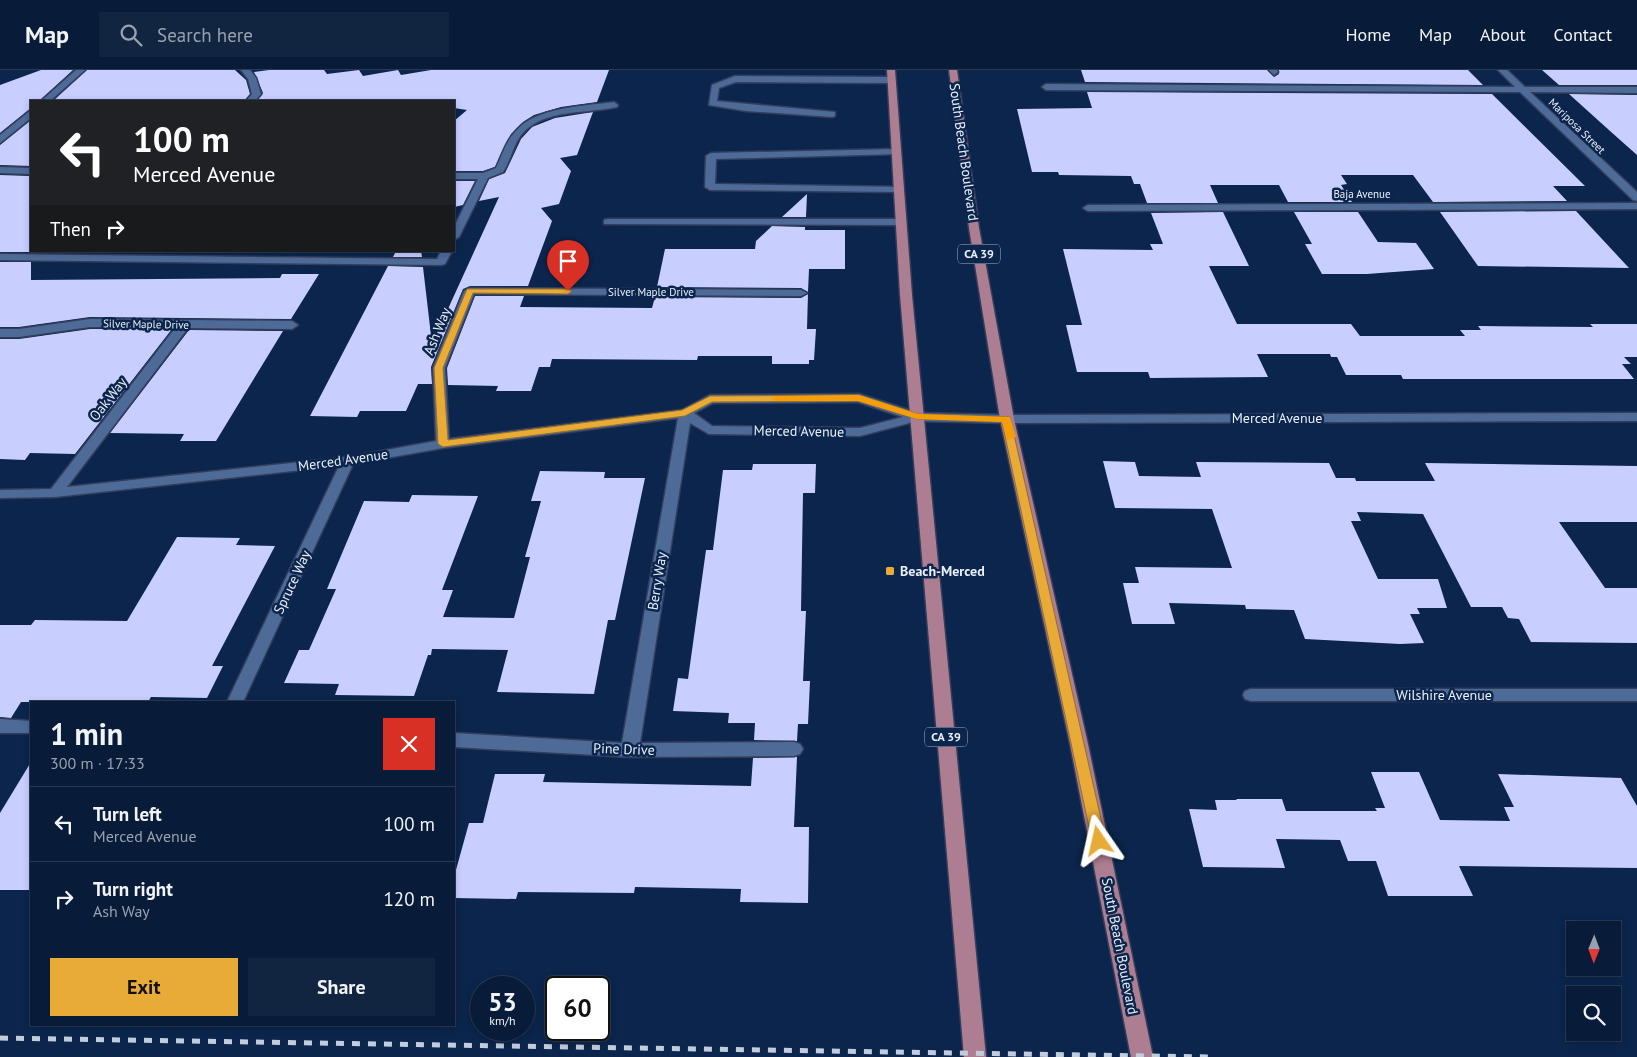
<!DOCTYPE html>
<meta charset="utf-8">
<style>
:root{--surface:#081c39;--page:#112541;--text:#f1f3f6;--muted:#98a1ae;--line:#293a53;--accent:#e9ab37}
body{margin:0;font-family:"PT Sans",sans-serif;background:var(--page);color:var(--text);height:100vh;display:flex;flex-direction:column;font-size:19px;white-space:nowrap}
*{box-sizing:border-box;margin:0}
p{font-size:16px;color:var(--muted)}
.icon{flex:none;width:28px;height:28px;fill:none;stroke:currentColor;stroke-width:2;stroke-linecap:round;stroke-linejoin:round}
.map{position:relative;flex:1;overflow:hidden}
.panel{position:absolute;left:30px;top:631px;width:425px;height:325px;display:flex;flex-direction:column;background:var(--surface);border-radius:0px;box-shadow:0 2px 8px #0003,0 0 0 1px var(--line)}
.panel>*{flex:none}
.hud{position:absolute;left:30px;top:30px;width:425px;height:152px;border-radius:0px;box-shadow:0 2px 8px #0003,0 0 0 1px var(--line);background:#202124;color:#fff;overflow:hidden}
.needle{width:32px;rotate:181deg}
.fabs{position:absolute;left:1566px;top:851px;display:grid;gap:10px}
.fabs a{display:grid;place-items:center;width:55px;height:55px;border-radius:0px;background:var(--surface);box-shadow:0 2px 8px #0003,0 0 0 1px var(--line);font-size:25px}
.speed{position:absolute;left:470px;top:906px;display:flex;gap:10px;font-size:25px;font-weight:700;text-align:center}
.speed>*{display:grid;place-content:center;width:65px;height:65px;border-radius:50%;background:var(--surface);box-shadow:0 2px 8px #0003,0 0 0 1px var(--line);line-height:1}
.speed small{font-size:12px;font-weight:400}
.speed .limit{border:2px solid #111;border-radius:8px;background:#fff;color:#111}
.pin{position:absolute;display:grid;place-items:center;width:42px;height:42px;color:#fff;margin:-51px -21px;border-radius:50% 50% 50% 0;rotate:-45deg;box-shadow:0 0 5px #0007}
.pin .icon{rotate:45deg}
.me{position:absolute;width:55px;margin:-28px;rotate:349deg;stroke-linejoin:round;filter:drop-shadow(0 0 4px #0008)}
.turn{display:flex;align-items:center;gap:18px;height:105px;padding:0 20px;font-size:22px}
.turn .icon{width:65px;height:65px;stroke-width:2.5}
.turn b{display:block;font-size:35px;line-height:42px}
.then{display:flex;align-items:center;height:48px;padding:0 20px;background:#0003;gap:10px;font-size:19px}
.round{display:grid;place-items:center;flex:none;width:52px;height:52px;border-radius:0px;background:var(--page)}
.head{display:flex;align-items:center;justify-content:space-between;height:85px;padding:0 20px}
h1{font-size:30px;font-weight:700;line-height:38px}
.primary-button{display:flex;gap:10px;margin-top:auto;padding:10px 20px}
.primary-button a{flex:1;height:58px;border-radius:0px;background:var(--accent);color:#111;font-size:20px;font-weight:700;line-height:58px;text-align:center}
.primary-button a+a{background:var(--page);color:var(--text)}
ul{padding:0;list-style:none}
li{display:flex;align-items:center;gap:15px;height:75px;padding:0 20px;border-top:1px solid var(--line)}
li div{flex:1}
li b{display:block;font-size:19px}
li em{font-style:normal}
header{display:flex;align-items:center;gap:30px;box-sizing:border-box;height:70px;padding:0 25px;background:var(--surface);border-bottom:1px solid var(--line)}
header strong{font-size:24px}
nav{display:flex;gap:28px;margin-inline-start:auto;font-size:18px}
.search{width:350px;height:45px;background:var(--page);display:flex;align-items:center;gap:12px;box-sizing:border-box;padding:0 18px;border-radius:0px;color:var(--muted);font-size:19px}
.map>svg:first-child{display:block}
</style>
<header>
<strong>Map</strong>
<div class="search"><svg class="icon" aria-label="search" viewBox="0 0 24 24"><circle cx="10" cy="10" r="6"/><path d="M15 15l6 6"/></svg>Search here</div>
<nav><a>Home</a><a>Map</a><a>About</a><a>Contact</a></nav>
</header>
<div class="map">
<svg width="1637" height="987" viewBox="0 0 1637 987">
<rect width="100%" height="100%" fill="#0b254c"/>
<!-- building -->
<g fill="#c8cefe">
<path d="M41,0H73L39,31H31V38L0,63V15Z"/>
<path d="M87,0H235L246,10L250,24L244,31H53Z"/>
<path d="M269,0H324L327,4L359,0L363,6L398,0L401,5L431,0H609L597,32L561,37L534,45L523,52L511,64L495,97L483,101H454V51L467,40L454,38V31H257L263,23L254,2Z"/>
<path d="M1081,0H1267L1274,7L1279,4V0H1468L1483,15L1085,12Z"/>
<path d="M1542,0H1637V15H1559Z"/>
<path d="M1087,22L1492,24L1585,116H1553L1567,131L1433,132L1413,105H1341L1347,114L1341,115L1352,132H1288L1279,115H1210L1218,133H1147L1140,114H1134L1131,106L1059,105L1058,102H1032L1017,39L1092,38Z"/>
<path d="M1569,24L1637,25V85L1610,61Z"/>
<path d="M593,42L577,85L560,88L571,101L559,134L541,138L552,151L528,216H470L463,219L431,297L432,314H418L406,341H360L357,347L310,346L388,196L423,197L432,274L499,127L479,131L489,109L505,103L521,69L532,57L555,48Z"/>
<path d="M31,50V96L0,95V75Z"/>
<path d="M0,105L31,106V182H0Z"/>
<path d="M454,111H475L463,135L454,137Z"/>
<path d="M807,124L806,147H782Z"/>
<path d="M1576,141L1629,198L1478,196L1440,142Z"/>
<path d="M1223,142L1249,196H1209L1237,254H1351L1360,266H1465L1460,260H1481L1478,256L1593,257L1590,254H1637V287H1624L1631,294H1622L1634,309H1403L1401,305H1346L1337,287H1331L1330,284H1257L1268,307L1150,308L1148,302H1077L1066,255H1082L1063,179L1153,180L1150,174H1163L1151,143Z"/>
<path d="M1294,142H1358L1378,172L1416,173L1434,199L1367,204H1322L1305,174H1312Z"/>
<path d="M772,156L805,157V160H845V199H809L808,222L801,218L657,217L665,179H755L756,171Z"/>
<path d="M396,181H421L422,187H393Z"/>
<path d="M0,192H31V210L280,208L282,204H319L291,249L90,247L19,257H0Z"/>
<path d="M808,224L807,259H816L814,290H809V294H772V286H698L697,290L552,289L550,297H539L531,321H496L498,316L448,315L447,298L475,226H524L520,237L652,238L655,227L801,228Z"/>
<path d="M90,259H172L75,384L30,383L25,390L0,389V269H19Z"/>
<path d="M189,260L283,261L216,371H180L184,364L110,363Z"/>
<path d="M1103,391L1135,392L1139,406L1201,407L1196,392L1329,393L1336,408H1355L1356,411H1435L1425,393L1637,396V452H1559L1605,518H1637V573L1531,572L1519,549L1508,548L1502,537H1471L1423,444L1357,442L1361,451H1351L1378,509H1438L1447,538H1417L1420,544H1410L1424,573L1400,574L1305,569L1294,540L1246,539L1245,535L1169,533L1175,554H1132L1123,513H1139L1135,497L1232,498L1212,439L1115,438Z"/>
<path d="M753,394H816L815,423H803L801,541H806L803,611H810L808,654H798L797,671L754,670L755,653H728L729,643L673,641L678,608L688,609L706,480H713L723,400H752Z"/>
<path d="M540,401L605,402L604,408H645L615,550H608L594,624L497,622L508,580L432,579L431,585H428L414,626L335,625L339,614L284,613L299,580H309L336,519H327L364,431L409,432L412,425L478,426L442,520H453L443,547L514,548L530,487H525L541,431H531Z"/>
<path d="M177,467L240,468L236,475L275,476L212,596H223L207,628L151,627L148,632H21L11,648L0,647V555H31L35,550L127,551Z"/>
<path d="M797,687L794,757H809L808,833L740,832L741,819L635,817L634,823L518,822L516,829L454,828V807L469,753H483L495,704H545L543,712L751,716L753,688Z"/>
<path d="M31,692V820H0V743Z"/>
<path d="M1371,702H1419L1440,750L1510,751L1504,737H1514L1498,704L1621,708L1637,736V798L1459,796L1473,826H1388L1376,791H1348L1340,770L1276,769L1285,798L1203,797L1189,739L1217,740L1215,730H1237L1236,729H1282L1286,741H1377L1375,738H1385Z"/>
</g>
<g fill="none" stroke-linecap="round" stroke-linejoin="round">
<defs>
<g id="service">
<path d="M76,0H85L50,31H41Z"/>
<path d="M241,0H250L256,8L261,24L255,31H246L252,24L248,9Z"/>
<path d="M1269,0H1277L1278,2L1274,5Z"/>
<path d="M735,6L891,7L895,10L891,13L736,12L719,18L717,31L835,42V46L832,47L746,41L709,35L712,15Z"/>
<path d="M614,32L618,35L617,37C588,44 544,38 522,64C513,75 511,90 503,102L488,108L459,167L454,170V157L478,109H454V103H483L496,98C502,85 506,71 516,61C535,37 586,36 614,32Z"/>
<path d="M31,40V48L0,73V65Z"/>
<path d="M896,79L901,82L899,84L716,89L715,114L903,117L904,119L899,122L710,120L705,117L706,86L711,83Z"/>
<path d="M0,97L31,98V104L0,103Z"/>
<path d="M608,149H901L906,152L901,155L604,154V150Z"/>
<path d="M441,181H452L445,194L441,195L0,190V184L437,189Z"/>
</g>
<g id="minor">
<path d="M1498,0H1507L1525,17H1637V23L1530,22L1637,122V131L1633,130L1520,22L1046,20L1042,17L1046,14L1515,17Z"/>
<path d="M1637,133V139L1088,141L1083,138L1088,135Z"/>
<path d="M470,218L801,220L807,223L801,226L474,224L445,298L449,369L682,340L710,325L859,324L918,343L1007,345L1637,343V351L1007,353L917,351L860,366L709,364L690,353L640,673L794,672L800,674L803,679L800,684L794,686L630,687L454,677V663L622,673L678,348L443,378L353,394L243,632H227L339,396L55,427L0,428V420L51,419L176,257H90L19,267H0V259H19L90,249L292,251L298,255L292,259L188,258L67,417L348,387L436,371L433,298L464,221ZM858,332L903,347L860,358L712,356L694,343L713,333Z"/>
<path d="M1251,619H1637V631H1251L1245,629L1243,625L1245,621Z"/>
<path d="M0,649L31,651V663H0Z"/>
</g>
<g id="primary">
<path d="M887,0H895L912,225L986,987H964L900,225Z"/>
<path d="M949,0H957L979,158L1014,349L1088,674L1153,987H1131L1070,674L1000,349L969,158Z"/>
</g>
</defs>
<!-- service casing -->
<use href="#service" stroke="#333d5c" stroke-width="3"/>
<!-- minor casing -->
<use href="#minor" stroke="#333d5c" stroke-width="3"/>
<!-- primary casing -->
<use href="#primary" stroke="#333d5c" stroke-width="3"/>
<!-- service -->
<use href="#service" fill="#4e6b98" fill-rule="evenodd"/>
<!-- minor -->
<use href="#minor" fill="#4e6b98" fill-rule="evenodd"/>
<!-- primary -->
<use href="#primary" fill="#ad7e91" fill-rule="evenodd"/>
<!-- rail -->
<path stroke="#c2cddc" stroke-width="5" stroke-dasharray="8 8" stroke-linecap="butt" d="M0,968L1212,987"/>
</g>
<!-- route -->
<path fill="#e9ab37" stroke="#976f24" d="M467,219H568L572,221L568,224L473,223L443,298L448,370L682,340L710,326L859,325L918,344L1010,347L1106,771L1104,775H1094L1092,771L1002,352L917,349L858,331L712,332L685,346L443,377L438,374L434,298Z"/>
<!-- slow -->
<path fill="#f59e0b" d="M859,325L918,344L1010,347L1016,367L1007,370L1002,352L917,349L858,331H776L771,329L776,326Z"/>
<!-- markers -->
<rect fill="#e9ab37" stroke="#0b254c" stroke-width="2" x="885" y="496" width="10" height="10" rx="2.5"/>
<g text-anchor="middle" stroke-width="5" stroke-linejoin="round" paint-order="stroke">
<!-- far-street labels -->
<g font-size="11" fill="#e9f0fa" stroke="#0b254c">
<text transform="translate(1577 56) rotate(44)" y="4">Mariposa Street</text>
<text x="1362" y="128">Baja Avenue</text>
<text x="651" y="226">Silver Maple Drive</text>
<text transform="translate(146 254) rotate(1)" y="4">Silver Maple Drive</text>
</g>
<!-- shield labels -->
<g fill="#0b254c" stroke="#a6b3c6" stroke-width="1">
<rect x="958" y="174.5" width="42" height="19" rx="4"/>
<rect x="925" y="657.5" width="42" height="19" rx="4"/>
</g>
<g font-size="12" font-weight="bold" fill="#e9f0fa">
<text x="979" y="188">CA 39</text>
<text x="946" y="671">CA 39</text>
</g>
<!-- street labels -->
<g font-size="14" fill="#e9f0fa" stroke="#0b254c">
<text transform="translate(964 82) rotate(82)" y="5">South Beach Boulevard</text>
<text transform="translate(437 261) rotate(-68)" y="5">Ash Way</text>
<text transform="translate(108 329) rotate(-52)" y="5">Oak Way</text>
<text x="1277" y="353">Merced Avenue</text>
<text transform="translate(799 361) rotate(1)" y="5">Merced Avenue</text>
<text transform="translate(343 390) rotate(-8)" y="5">Merced Avenue</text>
<text transform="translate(657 511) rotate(-81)" y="5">Berry Way</text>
<text transform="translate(292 512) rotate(-65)" y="5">Spruce Way</text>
<text x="1444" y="630">Wilshire Avenue</text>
<text transform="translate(624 679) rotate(2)" y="5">Pine Drive</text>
<text transform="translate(1120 876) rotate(79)" y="5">South Beach Boulevard</text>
</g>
<!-- poi labels -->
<g font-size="14" font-weight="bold" fill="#e9f0fa" stroke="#0b254c" text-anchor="start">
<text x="900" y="506">Beach-Merced</text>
</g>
</g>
</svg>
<div class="fabs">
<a><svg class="needle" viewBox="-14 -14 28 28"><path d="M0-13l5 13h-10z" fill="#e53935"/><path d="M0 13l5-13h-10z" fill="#98a1ae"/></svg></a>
<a><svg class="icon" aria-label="search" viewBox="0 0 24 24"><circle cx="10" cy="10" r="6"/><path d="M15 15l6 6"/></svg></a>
</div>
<div class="speed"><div>53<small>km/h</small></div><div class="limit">60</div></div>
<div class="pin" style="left:568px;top:221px;background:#d93025"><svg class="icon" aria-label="arrive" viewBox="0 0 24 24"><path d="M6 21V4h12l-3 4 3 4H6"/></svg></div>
<svg class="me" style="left:1099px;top:771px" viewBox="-20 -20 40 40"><path d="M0-17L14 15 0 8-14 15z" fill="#e9ab37" stroke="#fff" stroke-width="4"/></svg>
<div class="hud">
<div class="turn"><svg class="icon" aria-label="left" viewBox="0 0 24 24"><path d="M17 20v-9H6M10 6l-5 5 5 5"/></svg><div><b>100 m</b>Merced Avenue</div></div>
<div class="then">Then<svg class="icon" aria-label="right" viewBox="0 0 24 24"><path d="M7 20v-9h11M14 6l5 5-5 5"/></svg></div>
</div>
<section class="panel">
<div class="head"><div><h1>1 min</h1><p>300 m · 17:33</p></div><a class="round" style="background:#d93025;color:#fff"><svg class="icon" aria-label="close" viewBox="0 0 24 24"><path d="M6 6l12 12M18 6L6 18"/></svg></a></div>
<ul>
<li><svg class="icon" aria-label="left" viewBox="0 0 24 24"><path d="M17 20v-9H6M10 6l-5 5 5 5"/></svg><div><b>Turn left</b><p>Merced Avenue</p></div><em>100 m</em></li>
<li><svg class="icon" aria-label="right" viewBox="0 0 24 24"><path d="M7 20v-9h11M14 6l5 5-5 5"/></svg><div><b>Turn right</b><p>Ash Way</p></div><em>120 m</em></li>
</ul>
<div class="primary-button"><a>Exit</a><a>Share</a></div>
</section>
</div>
